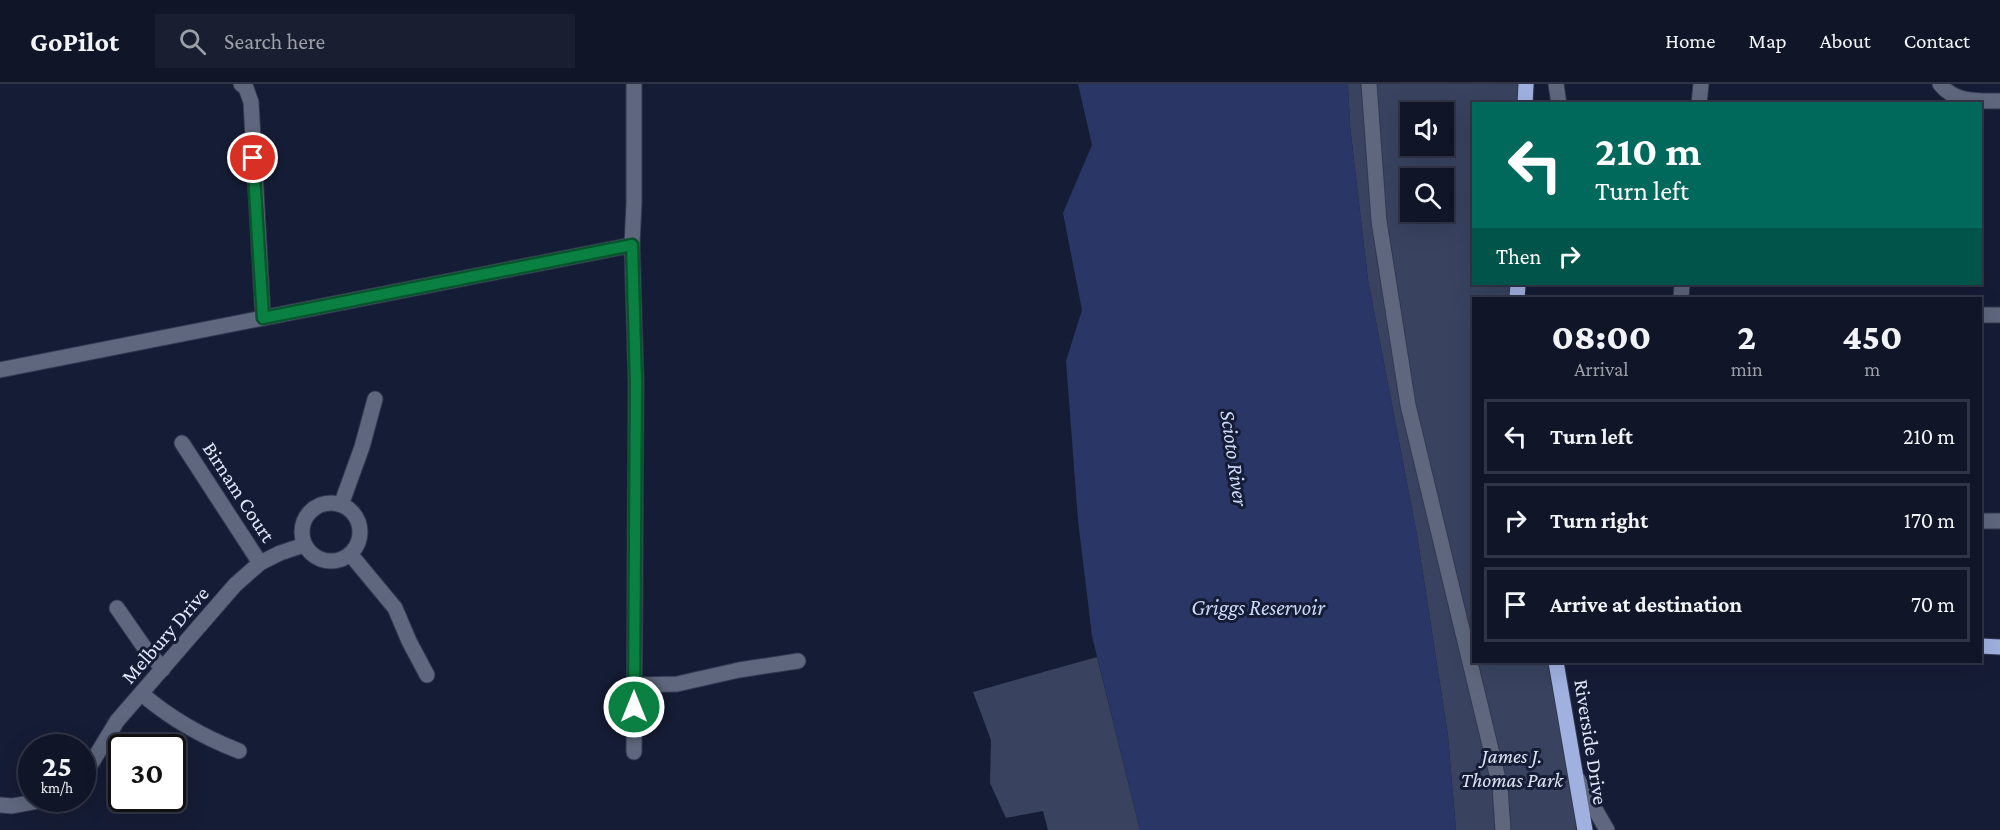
<!DOCTYPE html>
<style>
:root{--surface:#101528;--page:#191e30;--text:#f1f3f6;--muted:#9c9fa8;--line:#303445}
body{margin:0;font-family:"Crimson Pro",serif;background:var(--page);color:var(--text);height:100vh;display:flex;flex-direction:column;font-size:22px;white-space:nowrap}
*{box-sizing:border-box;margin:0}
p{font-size:20px;color:var(--muted)}
.icon{flex:none;width:33px;height:33px;fill:none;stroke:currentColor;stroke-width:2;stroke-linecap:round;stroke-linejoin:round}
.map{position:relative;flex:1;overflow:hidden}
.drawer{position:absolute;left:1472px;top:213px;width:510px;height:366px;display:flex;flex-direction:column;background:var(--surface);border-radius:0px;box-shadow:0 6px 24px #0002,0 0 0 2px var(--line)}
.drawer>*{flex:none}
.top-card{position:absolute;left:1472px;top:18px;width:510px;height:183px;border-radius:0px;box-shadow:0 6px 24px #0002,0 0 0 2px var(--line);background:#00695c;color:#fff;overflow:hidden}
.controls{position:absolute;left:1400px;top:18px;display:grid;gap:12px}
.controls a{display:grid;place-items:center;width:54px;height:54px;border-radius:0px;background:var(--surface);box-shadow:0 6px 24px #0002,0 0 0 2px var(--line);font-size:30px}
.speed{position:absolute;left:18px;top:650px;display:flex;gap:12px;font-size:30px;font-weight:700;text-align:center}
.speed>*{display:grid;place-content:center;width:78px;height:78px;border-radius:50%;background:var(--surface);box-shadow:0 6px 24px #0002,0 0 0 2px var(--line);line-height:1}
.speed small{font-size:15px;font-weight:400}
.speed .limit{border:3px solid #111;border-radius:9px;background:#fff;color:#111}
.pin{position:absolute;display:grid;place-items:center;width:51px;height:51px;color:#fff;margin:-26px;border:3px solid #fff;border-radius:50%;box-shadow:0 2px 6px #0007}
.me{position:absolute;width:66px;margin:-33px;rotate:0deg;stroke-linejoin:round;filter:drop-shadow(0 0 4px #0008)}
.turn{display:flex;align-items:center;gap:21px;height:126px;padding:0 24px;font-size:27px}
.turn .icon{width:78px;height:78px;stroke-width:2.5}
.turn b{display:block;font-size:42px;line-height:51px}
.then{display:flex;align-items:center;height:57px;padding:0 24px;background:#0003;gap:12px;font-size:22px}
.eta{display:flex;justify-content:space-evenly;align-items:center;height:102px;text-align:center}
.eta b{font-size:36px;font-weight:800;line-height:42px}
ul{padding:0;list-style:none}
li{display:flex;align-items:center;gap:18px;height:75px;margin:0 12px 9px;padding:0 12px;border:3px solid var(--line);border-radius:0px}
li div{flex:1}
li b{display:block;font-size:22px}
li em{font-style:normal}
header{display:flex;align-items:center;gap:36px;box-sizing:border-box;height:84px;padding:0 30px;background:var(--surface);border-bottom:2px solid var(--line)}
header strong{font-size:28px}
nav{display:flex;gap:33px;margin-inline-start:auto;font-size:21px}
.search{width:420px;height:54px;background:var(--page);display:flex;align-items:center;gap:15px;box-sizing:border-box;padding:0 21px;border-radius:0px;color:var(--muted);font-size:22px}
.map>svg:first-child{display:block}
</style>
<header>
<strong>GoPilot</strong>
<div class="search"><svg class="icon" aria-label="search" viewBox="0 0 24 24"><circle cx="10" cy="10" r="6"/><path d="M15 15l6 6"/></svg>Search here</div>
<nav><a>Home</a><a>Map</a><a>About</a><a>Contact</a></nav>
</header>
<div class="map">
<svg width="2000" height="746" viewBox="0 0 2000 746">
<rect width="100%" height="100%" fill="#151c35"/>
<!-- green -->
<g fill="#394360" fill-rule="evenodd">
<path d="M1348,0H1526L1525,19L1473,20V200H1518L1517,214H1473V578H1556L1585,746H1456L1448,652L1417,451L1368,196L1350,42ZM1410,28H1443V62H1410ZM1410,94H1443V128H1410Z"/>
<path d="M1097,573L1140,746H1048L1043,727L1006,734L990,699L991,656L973,608Z"/>
</g>
<!-- water -->
<path fill="#2a3766" d="M1078,0H1348L1350,42L1368,196L1417,451L1448,652L1456,746H1140L1092,552L1078,436L1066,277L1082,226L1063,129L1092,61Z"/>
<g fill="none" stroke-linecap="round" stroke-linejoin="round">
<defs>
<g id="minor">
<path d="M241,0L246,4L251,18L263,234"/>
<path d="M634,0V119L632,161L636,298L634,668"/>
<path d="M1369,0L1379,137L1408,321L1500,703L1503,746"/>
<path d="M1556,0L1559,20"/>
<path d="M1940,0C1955,19 1978,17 2000,17"/>
<path d="M1699,20L1701,0"/>
<path d="M1681,214L1682,200"/>
<path d="M1980,231H2000"/>
<path d="M0,286L632,161"/>
<path d="M182,359L260,479"/>
<circle cx="331" cy="448" r="29"/>
<path d="M341,421L362,363L375,315"/>
<path d="M1980,437H2000"/>
<path d="M351,471L395,524L409,557L427,591"/>
<path d="M117,524L144,563L163,585"/>
<path d="M634,601L677,600L739,586L798,577"/>
<path d="M142,610C171,635 203,653 239,667"/>
<path d="M1577,694L1607,746"/>
<path d="M82,695L117,637L235,501L260,479L280,469L304,461"/>
<path d="M0,721L12,722L55,714"/>
</g>
<g id="major">
<path d="M1525,20L1526,0"/>
<path d="M1517,214L1518,200"/>
<path d="M1980,562L2000,563"/>
<path d="M1556,578L1585,746"/>
</g>
</defs>
<!-- minor casing -->
<use href="#minor" stroke="#323850" stroke-width="17"/>
<!-- major casing -->
<use href="#major" stroke="#323850" stroke-width="17"/>
<!-- minor -->
<use href="#minor" stroke="#5e677d" stroke-width="15"/>
<!-- major -->
<use href="#major" stroke="#a0b1e0" stroke-width="15"/>
</g>
<g fill="none" stroke-linecap="round" stroke-linejoin="round">
<defs>
<path id="route" d="M253,74L263,234L632,161L636,298L634,623"/>
</defs>
<!-- route casing -->
<use href="#route" stroke="#07532c" stroke-width="15"/>
<!-- route -->
<use href="#route" stroke="#0b8043" stroke-width="10"/>
</g>
<g text-anchor="middle" stroke-width="6" stroke-linejoin="round" paint-order="stroke">
<!-- street labels -->
<g font-size="21" fill="#e1e7f9" stroke="#151c35">
<text transform="translate(239 408) rotate(57)" y="7">Birnam Court</text>
<text transform="translate(165 551) rotate(-49)" y="7">Melbury Drive</text>
<text transform="translate(1591 658) rotate(81)" y="7">Riverside Drive</text>
</g>
<!-- park labels -->
<g font-size="21" font-style="italic" fill="#dde3f3" stroke="#151c35">
<text x="1512" y="679">James J.<tspan x="1512" dy="24">Thomas Park</tspan></text>
</g>
<!-- water labels -->
<g font-size="22" font-style="italic" fill="#ccd8f8" stroke="#151c35">
<text transform="translate(1235 374) rotate(82)" y="8">Scioto River</text>
<text x="1258" y="531">Griggs Reservoir</text>
</g>
</g>
</svg>
<div class="controls">
<a><svg class="icon" aria-label="sound" viewBox="0 0 24 24"><path d="M4 9h4l5-4v14l-5-4H4zM17 9q2 3 0 6"/></svg></a>
<a><svg class="icon" aria-label="search" viewBox="0 0 24 24"><circle cx="10" cy="10" r="6"/><path d="M15 15l6 6"/></svg></a>
</div>
<div class="speed"><div>25<small>km/h</small></div><div class="limit">30</div></div>
<div class="pin" style="left:253px;top:74px;background:#d93025"><svg class="icon" aria-label="arrive" viewBox="0 0 24 24"><path d="M6 21V4h12l-3 4 3 4H6"/></svg></div>
<svg class="me" style="left:634px;top:623px" viewBox="-20 -20 40 40"><circle r="17" fill="#0b8043" stroke="#fff" stroke-width="3"/><path d="M0-11L8 9 0 5-8 9z" fill="#fff"/></svg>
<div class="top-card">
<div class="turn"><svg class="icon" aria-label="left" viewBox="0 0 24 24"><path d="M17 20v-9H6M10 6l-5 5 5 5"/></svg><div><b>210 m</b>Turn left</div></div>
<div class="then">Then<svg class="icon" aria-label="right" viewBox="0 0 24 24"><path d="M7 20v-9h11M14 6l5 5-5 5"/></svg></div>
</div>
<section class="drawer">
<div class="eta">
<div><b>08:00</b><p>Arrival</p></div>
<div><b>2</b><p>min</p></div>
<div><b>450</b><p>m</p></div>
</div>
<ul>
<li><svg class="icon" aria-label="left" viewBox="0 0 24 24"><path d="M17 20v-9H6M10 6l-5 5 5 5"/></svg><div><b>Turn left</b></div><em>210 m</em></li>
<li><svg class="icon" aria-label="right" viewBox="0 0 24 24"><path d="M7 20v-9h11M14 6l5 5-5 5"/></svg><div><b>Turn right</b></div><em>170 m</em></li>
<li><svg class="icon" aria-label="arrive" viewBox="0 0 24 24"><path d="M6 21V4h12l-3 4 3 4H6"/></svg><div><b>Arrive at destination</b></div><em>70 m</em></li>
</ul>
</section>
</div>
